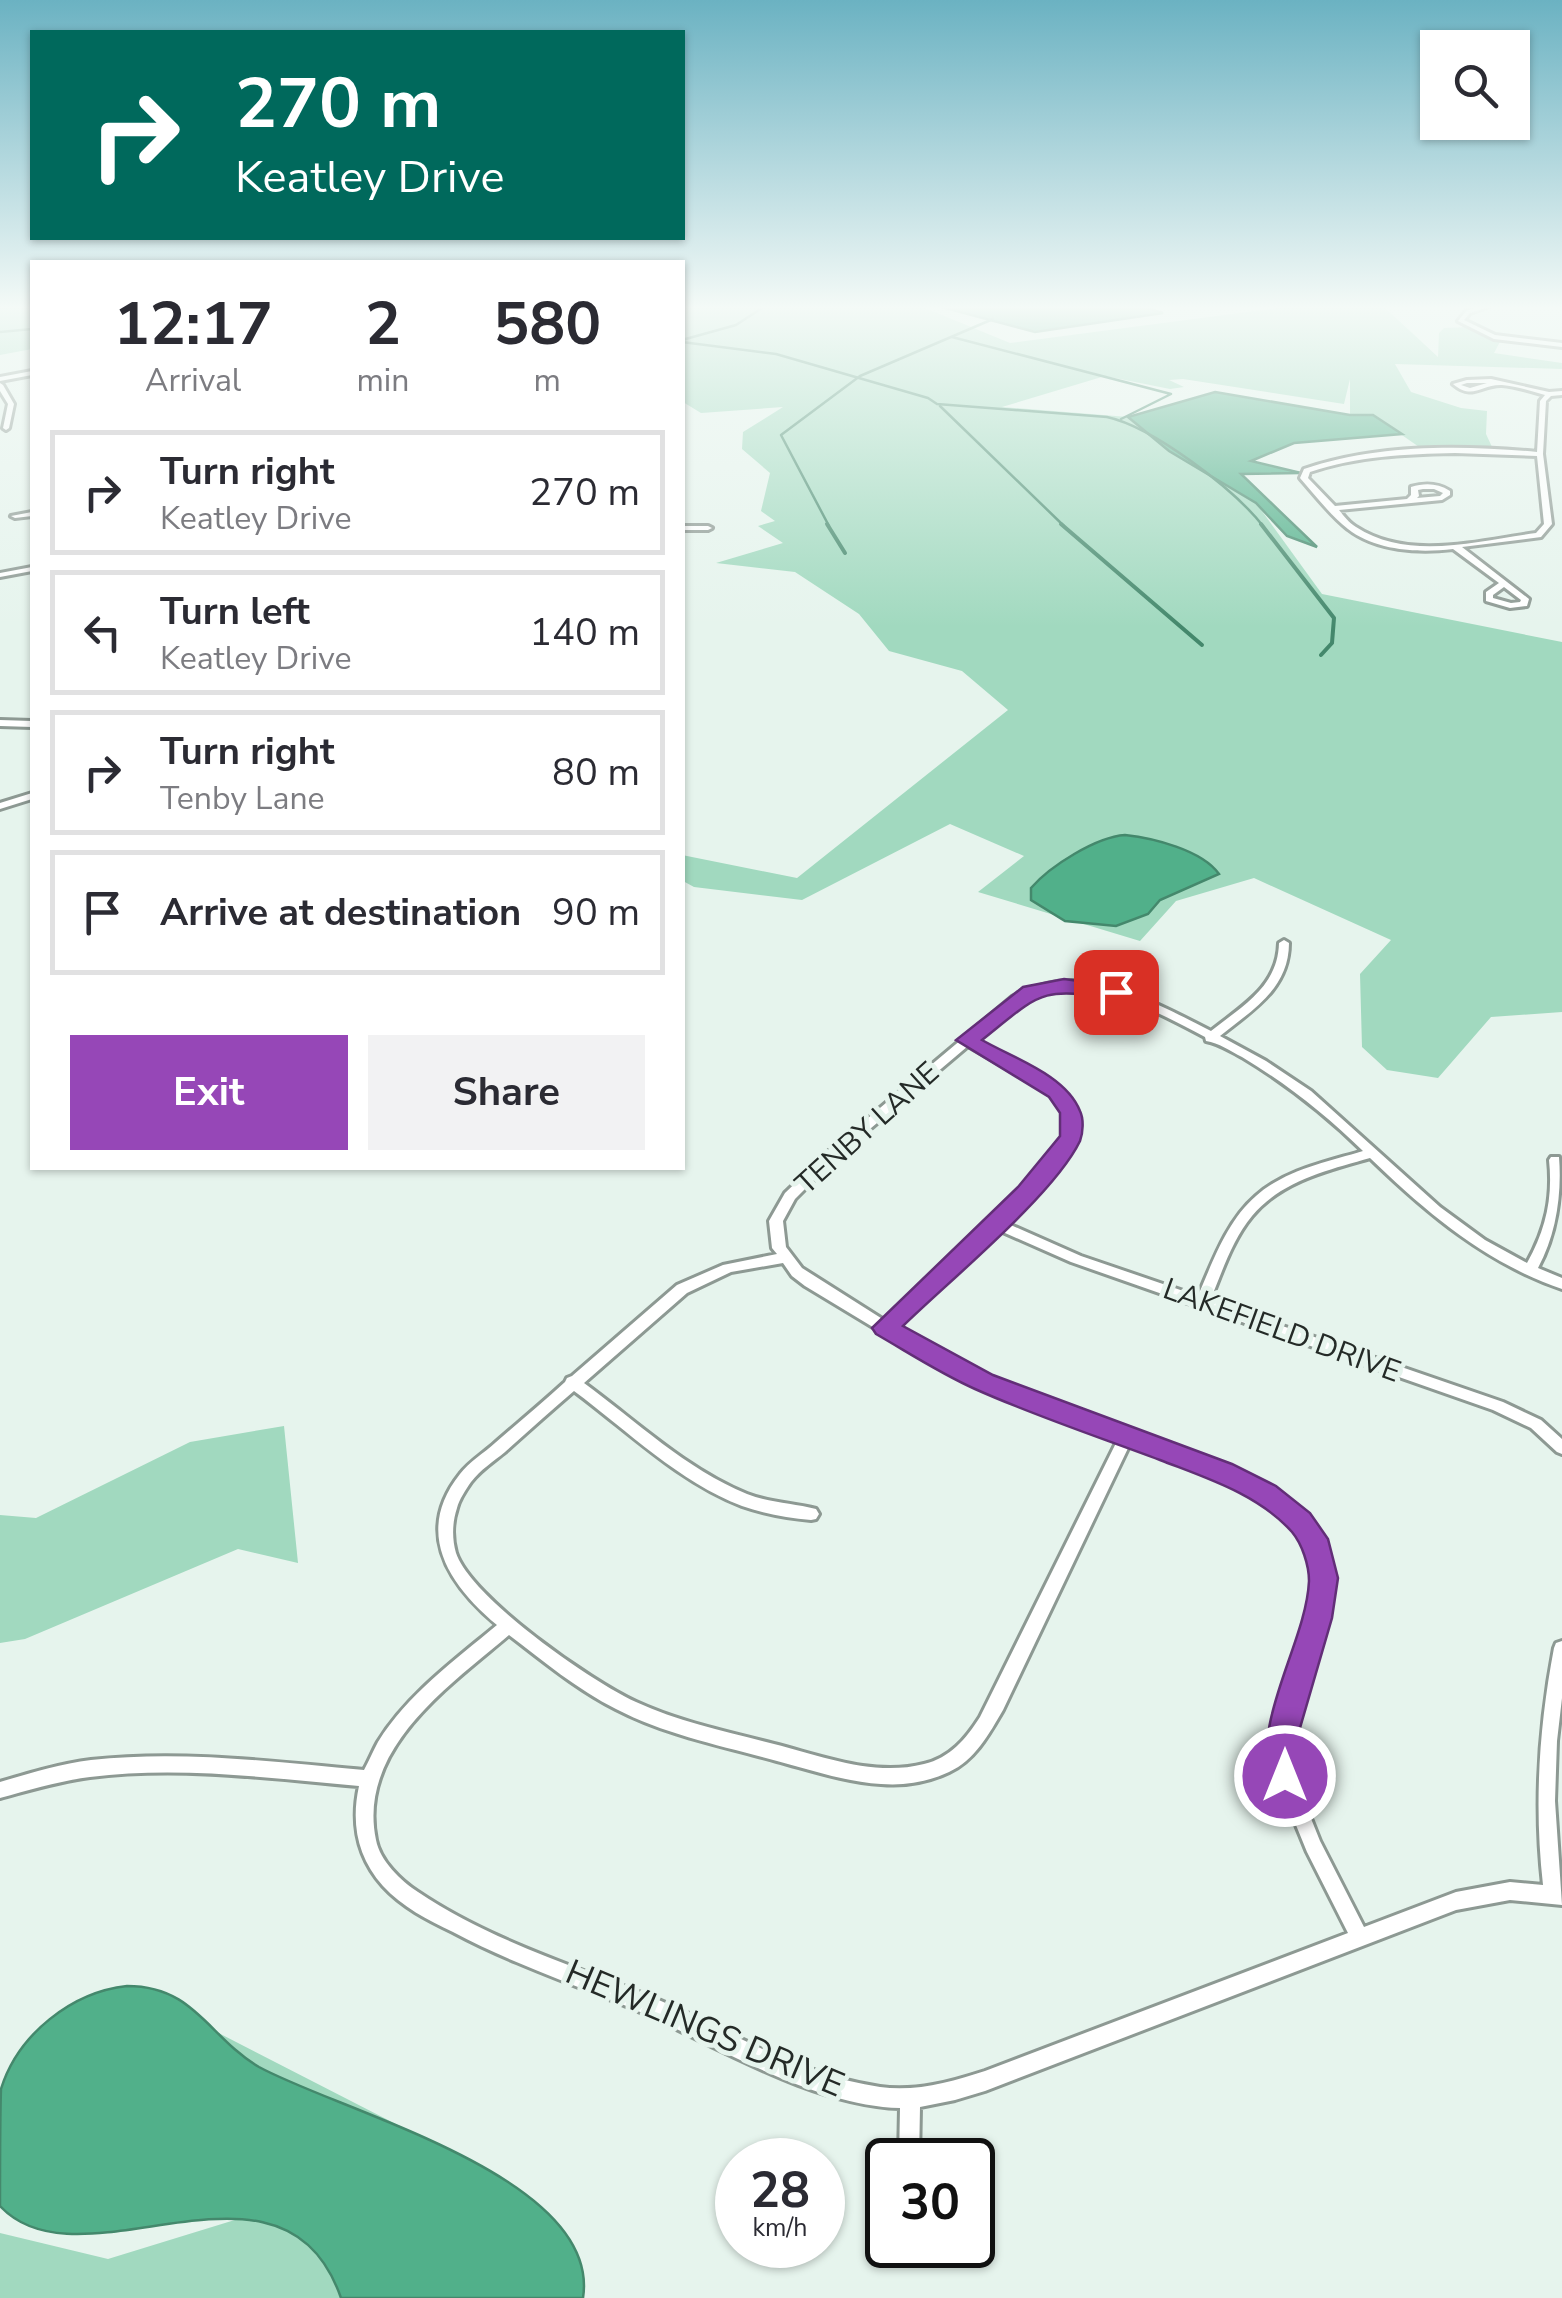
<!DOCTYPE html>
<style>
:root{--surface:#fff;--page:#f2f2f3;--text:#2b2b33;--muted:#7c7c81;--line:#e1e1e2;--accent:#9647b7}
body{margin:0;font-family:"Nunito Sans",sans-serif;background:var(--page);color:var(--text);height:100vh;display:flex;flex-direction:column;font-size:38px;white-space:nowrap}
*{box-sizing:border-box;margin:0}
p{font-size:32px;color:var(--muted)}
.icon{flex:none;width:55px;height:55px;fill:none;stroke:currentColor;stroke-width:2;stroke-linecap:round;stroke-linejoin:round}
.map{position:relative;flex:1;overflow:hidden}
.side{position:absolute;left:30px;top:260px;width:655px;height:910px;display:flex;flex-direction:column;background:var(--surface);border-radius:0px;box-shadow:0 2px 8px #0004}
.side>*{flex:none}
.banner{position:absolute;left:30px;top:30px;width:655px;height:210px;border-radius:0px;box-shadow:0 2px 8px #0004;background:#00695c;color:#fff;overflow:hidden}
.tools{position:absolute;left:1420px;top:30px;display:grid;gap:20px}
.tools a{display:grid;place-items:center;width:110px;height:110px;border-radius:0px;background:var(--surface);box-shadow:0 2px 8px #0004;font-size:50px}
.speed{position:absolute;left:715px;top:2138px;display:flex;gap:20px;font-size:50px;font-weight:700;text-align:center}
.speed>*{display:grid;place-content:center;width:130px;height:130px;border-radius:50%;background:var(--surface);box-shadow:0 2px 8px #0004;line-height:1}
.speed small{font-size:25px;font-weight:400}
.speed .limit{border:5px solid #111;border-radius:15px;background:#fff;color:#111}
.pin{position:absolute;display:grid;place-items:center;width:85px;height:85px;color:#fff;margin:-42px;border-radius:20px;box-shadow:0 5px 15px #0006}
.me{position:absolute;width:110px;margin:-55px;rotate:0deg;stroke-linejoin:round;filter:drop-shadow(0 0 8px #0008)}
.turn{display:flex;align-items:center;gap:35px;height:210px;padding:0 40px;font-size:45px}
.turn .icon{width:130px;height:130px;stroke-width:2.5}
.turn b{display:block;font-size:70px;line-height:85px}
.eta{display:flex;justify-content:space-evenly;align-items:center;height:170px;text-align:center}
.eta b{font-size:60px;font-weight:700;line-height:70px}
.primary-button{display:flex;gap:20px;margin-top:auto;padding:20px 40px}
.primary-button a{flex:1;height:115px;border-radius:0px;background:var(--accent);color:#fff;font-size:40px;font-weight:700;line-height:115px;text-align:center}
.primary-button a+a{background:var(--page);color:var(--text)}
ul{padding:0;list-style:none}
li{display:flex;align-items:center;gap:30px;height:125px;margin:0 20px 15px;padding:0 20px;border:5px solid var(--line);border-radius:0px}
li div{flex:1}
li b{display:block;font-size:38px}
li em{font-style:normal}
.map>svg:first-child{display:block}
</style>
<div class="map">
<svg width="1562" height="2298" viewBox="0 0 1562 2298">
<rect width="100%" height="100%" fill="#e6f4ed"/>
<!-- green -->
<g fill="#a1d9bf">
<path d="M0,306H32V349L0,355Z"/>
<path d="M683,306H920L1010,343L1294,306H1383L1438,357L1439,333L1444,328L1469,327L1502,338L1494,353L1562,363V369L1395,364L1411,392L1461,408L1487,411L1486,434L1492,447L1422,449L1373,415H1350V379L1344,404L1183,379L1169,380L1184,387L1170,389L1105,376L1002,407L1128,417L1169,451L1256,503L1322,594L1562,642V1012L1491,1017L1438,1078L1387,1070L1362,1047L1360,974L1391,940L1254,878L1176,901L1140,941L978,892L1024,856L950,824L802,900L694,887L683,881L682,855L797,878L1008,710L962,671L889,651L859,614L795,572L716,563L783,543L758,526L775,521L761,511L770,473L742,449L743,432L783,407L701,413L683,402Z"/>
<path d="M284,1426L298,1563L238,1549L25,1639L0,1643V1515L36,1518L190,1442Z"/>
<path d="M127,1986L503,2179L584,2298H0V2233L108,2259L238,2219Z"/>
</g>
<!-- water -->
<g fill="#51b08a" stroke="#44886c" stroke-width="2.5">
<path d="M938,306H1141L1163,313L1035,332Z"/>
<path d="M1215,392L1350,415H1373L1402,434L1294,443L1251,461L1301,473L1241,474L1317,547L1287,536L1256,503L1169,451L1128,417Z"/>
<path d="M1125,835C1153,838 1202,850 1219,874L1160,900L1148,914L1116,926L1065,921L1031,900V888C1050,866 1096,837 1125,835Z"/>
<path d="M127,1986C195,1986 208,2037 259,2067C341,2112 602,2177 583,2298H341C283,2131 82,2294 0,2206C0,2177 0,2115 1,2089C18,2034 72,1992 127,1986Z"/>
</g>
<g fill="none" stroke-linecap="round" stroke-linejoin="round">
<!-- stream-far1 -->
<g stroke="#44886c" stroke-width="2.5">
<path d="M0,308L8,306"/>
<path d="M0,332L32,329"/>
<path d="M952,337L1171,394L1121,419"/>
<path d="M682,340L736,325L765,306"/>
<path d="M682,342L776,354L928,398L937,404L1107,417C1153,427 1234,489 1263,526"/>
<path d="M940,406L1064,526"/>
<path d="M829,526L781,435L860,376L993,319"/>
</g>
<!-- stream -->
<g stroke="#44886c" stroke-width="4">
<path d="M827,524L845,553"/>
<path d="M1061,524L1202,645"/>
<path d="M1261,524L1334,618L1332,643L1321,655"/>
</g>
<defs>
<g id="street">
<path d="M1482,306H1490L1470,313L1464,320L1495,335L1562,343V347L1494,339L1458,321L1466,311Z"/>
<path d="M32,371V375L0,381V377Z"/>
<path d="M1491,379L1549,392L1562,391V395L1551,396L1546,401L1543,454L1552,524L1541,537L1462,547L1529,599L1527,606L1510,608L1486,601V592L1499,583L1453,549C1419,553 1376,551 1348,529C1332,517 1314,494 1300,478L1304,469C1377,444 1461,445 1537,452L1540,401L1545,395C1531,391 1516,386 1502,385C1481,384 1473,401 1453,384L1467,380ZM1467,383H1487L1470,388L1461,385ZM1455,453L1537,456L1544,524L1536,533C1478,541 1408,561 1356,527C1349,523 1344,516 1339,510L1442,500L1450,495V491C1437,483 1425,483 1411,487V495L1407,499L1335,506L1308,478L1310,472C1357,456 1406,454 1455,453ZM1423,489H1434L1443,493L1440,496L1417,498L1419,496L1418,490ZM1504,587L1521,600L1520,602L1511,603L1493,598V595Z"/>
<path d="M0,383L3,385L14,404L9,428L6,430L3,428L8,404L0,391Z"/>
<path d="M32,512V516L15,518L11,516Z"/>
<path d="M682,526H708L712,528L708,530H682Z"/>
<path d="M32,567V571L0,577V573Z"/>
<path d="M0,720L32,721V727L0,726Z"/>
<path d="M32,793V799L0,809V803Z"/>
<path d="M1284,940L1289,943C1289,989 1252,1010 1220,1036L1266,1061L1311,1091L1440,1207L1485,1240L1527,1263C1546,1229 1553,1198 1549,1160L1551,1157H1559C1562,1195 1556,1235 1538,1268L1562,1278V1289C1486,1263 1427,1213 1370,1158C1328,1170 1281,1181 1252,1216C1232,1240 1222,1272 1210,1301L1503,1402L1541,1420L1562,1439V1454L1557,1452L1531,1428L1493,1410L1071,1262L996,1229L895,1327L944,1356L1036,1397L1227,1468L1271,1490L1306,1517L1322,1539L1332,1578L1308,1684L1294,1728V1776L1320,1841L1364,1927L1456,1892L1510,1882L1543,1885C1534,1805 1539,1727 1554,1648L1556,1643L1562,1641V1698L1557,1741L1555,1801L1562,1905L1510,1900L1456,1910L985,2091L955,2100L920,2107L919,2160H899L900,2108C809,2105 711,2042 629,2007C570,1983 509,1962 453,1932C428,1920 402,1907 383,1886C357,1857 351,1823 359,1786C270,1778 179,1766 90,1777C59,1781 30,1790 0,1798V1782C30,1773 60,1764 91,1760C182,1750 274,1762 364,1770C369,1761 373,1751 378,1742C407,1695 455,1660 497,1625C448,1584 414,1532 460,1474C469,1462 484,1453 495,1443C518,1423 542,1403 565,1382L567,1378L572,1376L677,1285L723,1265L777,1254L772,1248L769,1221L785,1193L830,1150L1012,997C1031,987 1051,981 1072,981C1117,981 1172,1011 1211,1031C1242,1006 1278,987 1279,943ZM1073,988C1118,990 1165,1016 1205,1037L1206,1041C1219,1043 1230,1051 1242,1057C1287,1084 1326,1115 1363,1151C1327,1162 1285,1170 1256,1196C1227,1221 1213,1261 1198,1296L1081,1256L1004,1222L1062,1162L1077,1137V1113L1061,1089L975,1040C1007,1012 1028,989 1073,988ZM968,1046L1053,1095L1065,1113V1137L1053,1156L1021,1190L884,1320L802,1268L786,1247L783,1221L795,1199L838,1156ZM783,1263L792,1276L805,1286L934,1364L1026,1405L1118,1439L980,1717C966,1739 950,1758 924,1764C874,1777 822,1756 774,1744C728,1732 679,1722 636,1702C592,1682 471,1598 456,1553C452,1539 452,1523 457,1508C459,1500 466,1489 471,1482C480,1470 494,1461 505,1452C528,1431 551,1411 574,1391C628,1431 679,1482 742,1506C765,1514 787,1518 811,1520L816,1519L819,1514L816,1509C793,1503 770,1503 747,1494C686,1469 636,1421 584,1383L687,1293L731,1272ZM1130,1444L1217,1476L1261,1498L1296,1527L1307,1542L1316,1578L1292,1684L1276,1728V1776L1307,1852L1348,1933L985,2071C951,2082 916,2092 880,2087C802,2076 732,2032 661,2001C581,1968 490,1941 418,1892C401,1881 380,1861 376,1840C357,1749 449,1686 509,1635C543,1661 578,1690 616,1709C666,1735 723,1746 777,1761C811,1770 846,1782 881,1784C904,1786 928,1782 949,1772C975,1760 989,1734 1003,1710Z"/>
</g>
</defs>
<!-- street casing -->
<use href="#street" stroke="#8d9993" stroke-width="6"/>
<!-- street -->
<use href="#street" fill="#fff" fill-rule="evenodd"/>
</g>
<!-- sky -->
<linearGradient id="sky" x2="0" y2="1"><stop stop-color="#6bb2c2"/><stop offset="0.49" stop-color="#f4faf7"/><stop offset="1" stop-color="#f4faf7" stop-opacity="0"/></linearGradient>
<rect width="1562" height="627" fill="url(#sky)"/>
<!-- route -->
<path fill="#9647b7" stroke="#622e77" stroke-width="2.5" d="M1064,979L1116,986L1126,992L1116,999C1039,987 1042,992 982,1040C1013,1058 1066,1075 1080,1111C1084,1119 1083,1133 1080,1141C1054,1195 949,1281 903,1326L993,1375L1232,1464L1276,1486L1310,1513L1328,1539L1338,1578L1332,1618L1300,1728L1301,1776L1297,1787L1285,1791L1274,1787C1247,1726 1306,1645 1309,1581C1309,1565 1302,1544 1292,1532C1258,1494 1206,1478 1160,1460C1099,1437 1035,1416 975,1389C941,1374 909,1353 876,1334L872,1328L1018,1187L1060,1136V1113L1049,1097L956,1040L1023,987Z"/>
<g text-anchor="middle" stroke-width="10" stroke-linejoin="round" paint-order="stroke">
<!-- street labels -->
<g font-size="30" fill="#242a27" stroke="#e6f4ed">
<text transform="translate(867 1128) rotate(-42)" y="10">TENBY LANE</text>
<text transform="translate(1282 1330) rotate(20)" y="10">LAKEFIELD DRIVE</text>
</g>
<!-- near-street labels -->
<g font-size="35" fill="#242a27" stroke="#e6f4ed">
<text transform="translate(705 2028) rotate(23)" y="12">HEWLINGS DRIVE</text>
</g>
</g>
</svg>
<div class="tools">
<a><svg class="icon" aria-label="search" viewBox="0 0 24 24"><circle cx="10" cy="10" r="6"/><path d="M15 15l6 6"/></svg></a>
</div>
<div class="speed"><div>28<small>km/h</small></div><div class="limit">30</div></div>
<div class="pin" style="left:1116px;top:992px;background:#d93025"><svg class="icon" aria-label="arrive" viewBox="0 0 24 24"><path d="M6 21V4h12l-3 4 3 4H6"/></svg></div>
<svg class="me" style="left:1285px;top:1776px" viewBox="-20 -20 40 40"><circle r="17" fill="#9647b7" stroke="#fff" stroke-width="3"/><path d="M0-11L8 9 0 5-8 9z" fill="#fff"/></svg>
<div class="banner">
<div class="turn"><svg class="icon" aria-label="right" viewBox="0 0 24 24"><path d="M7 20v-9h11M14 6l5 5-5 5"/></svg><div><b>270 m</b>Keatley Drive</div></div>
</div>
<section class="side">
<div class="eta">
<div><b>12:17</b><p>Arrival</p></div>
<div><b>2</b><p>min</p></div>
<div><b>580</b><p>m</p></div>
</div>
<ul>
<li><svg class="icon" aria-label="right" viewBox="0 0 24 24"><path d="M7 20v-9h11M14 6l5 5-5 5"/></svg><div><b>Turn right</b><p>Keatley Drive</p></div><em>270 m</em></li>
<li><svg class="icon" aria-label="left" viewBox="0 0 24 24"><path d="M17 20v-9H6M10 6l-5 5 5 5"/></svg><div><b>Turn left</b><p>Keatley Drive</p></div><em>140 m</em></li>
<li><svg class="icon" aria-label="right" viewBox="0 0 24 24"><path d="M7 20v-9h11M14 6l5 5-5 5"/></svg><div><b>Turn right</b><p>Tenby Lane</p></div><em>80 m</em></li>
<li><svg class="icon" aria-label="arrive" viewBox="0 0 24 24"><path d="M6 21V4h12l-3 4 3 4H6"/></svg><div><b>Arrive at destination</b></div><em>90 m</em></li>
</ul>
<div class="primary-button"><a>Exit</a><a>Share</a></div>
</section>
</div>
